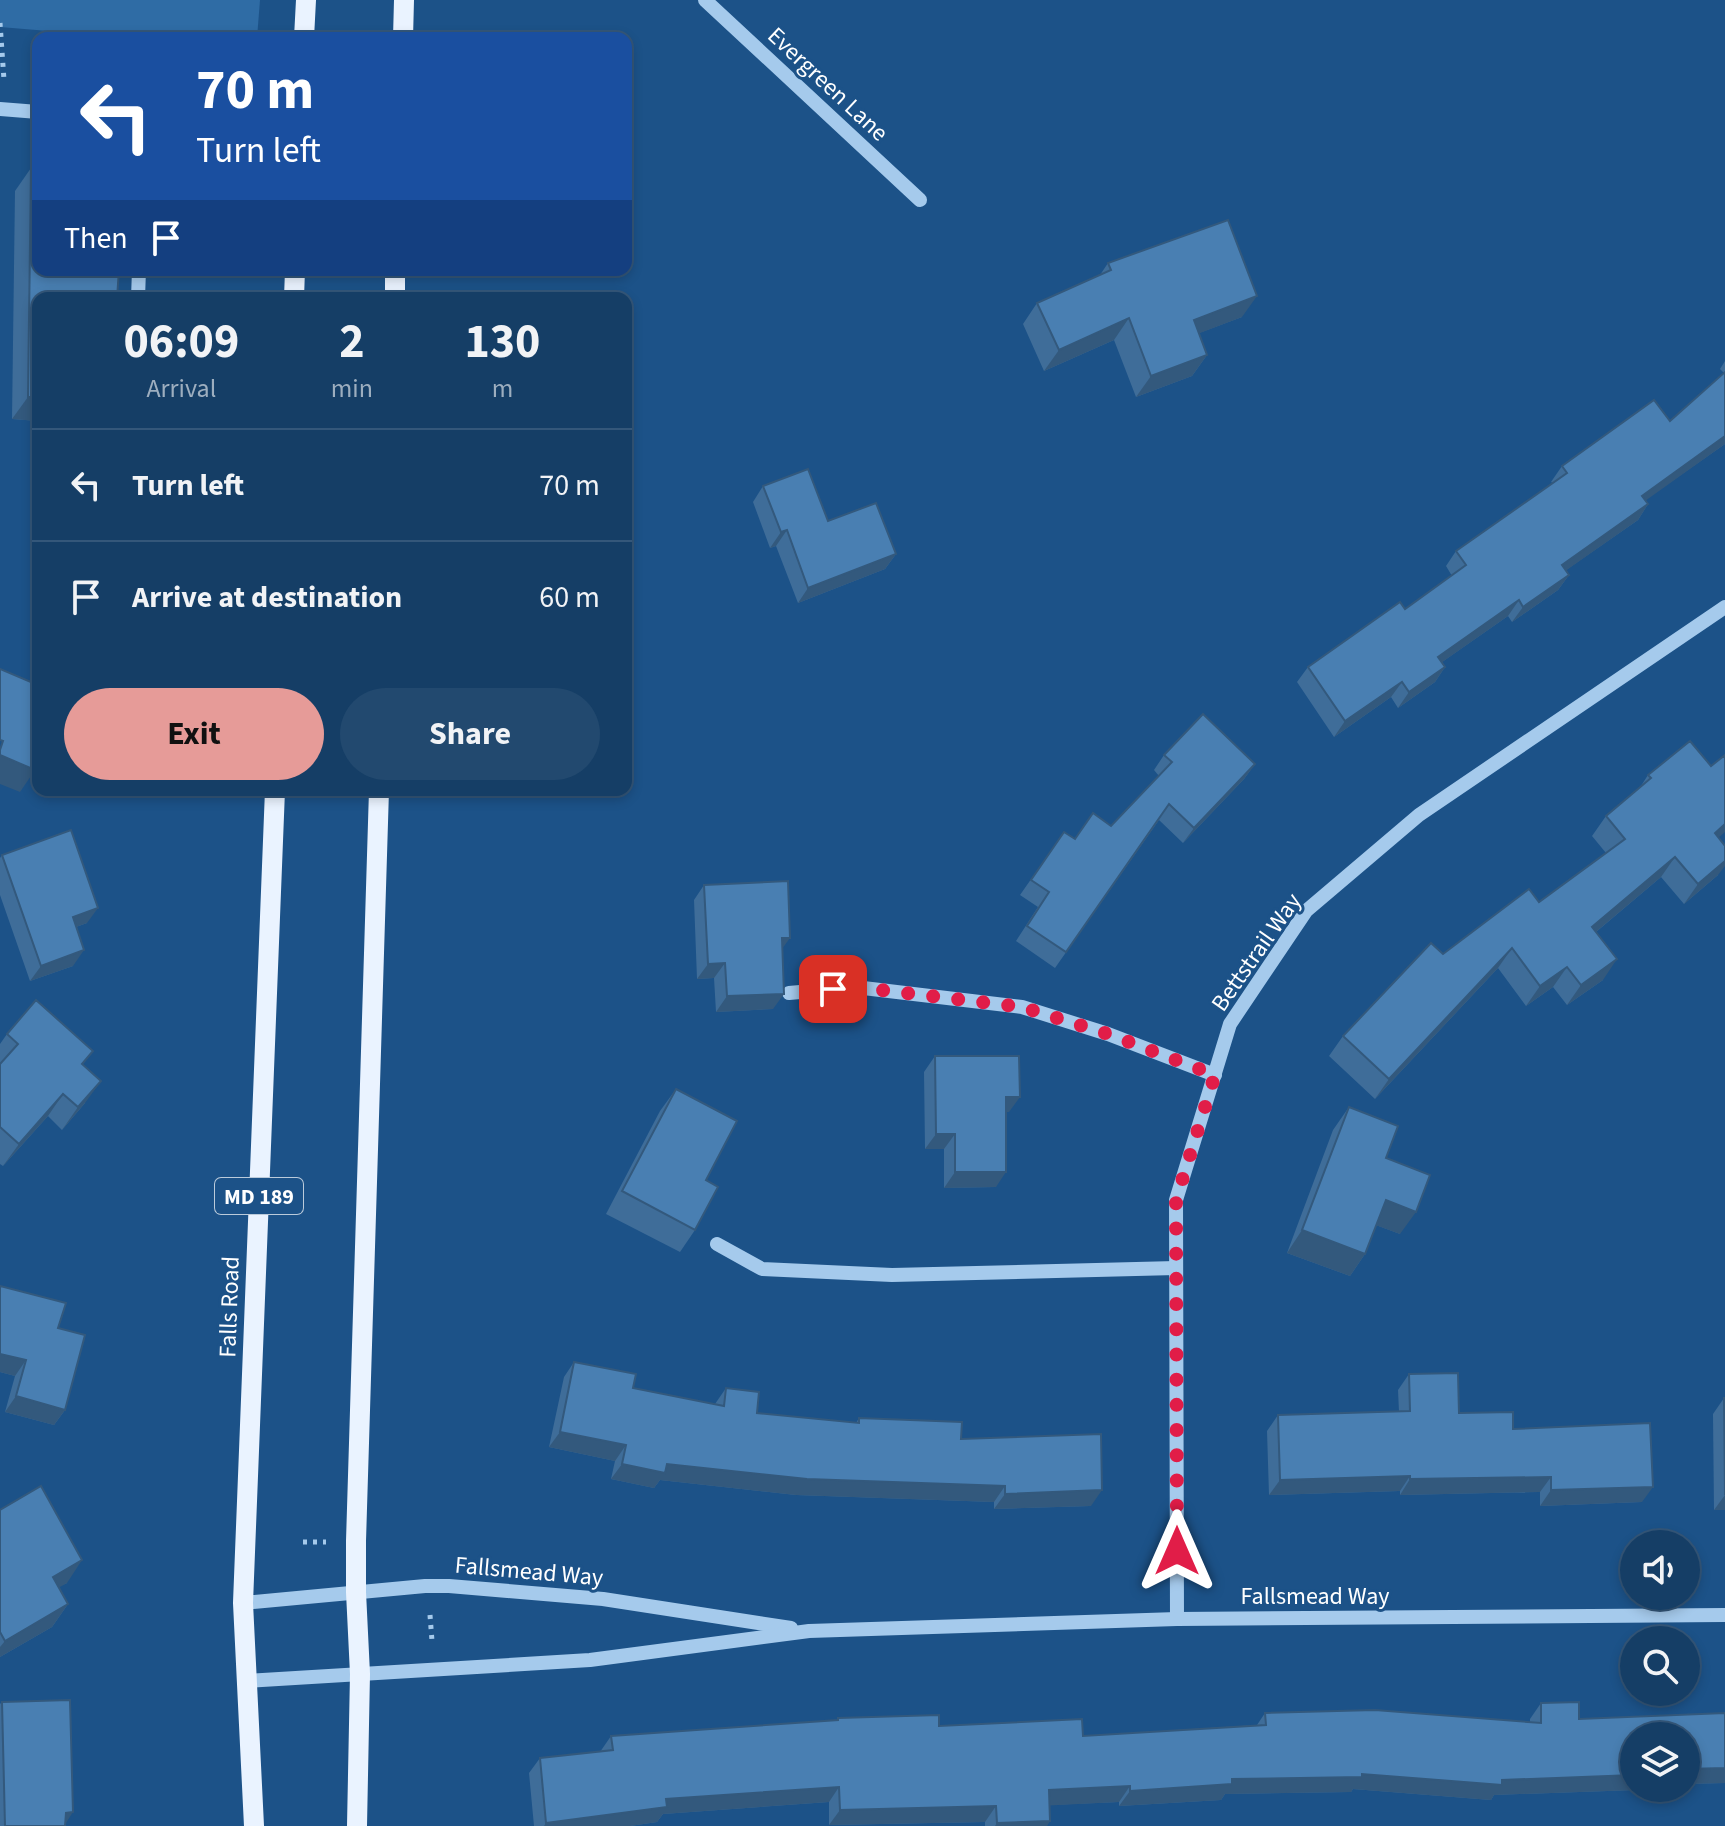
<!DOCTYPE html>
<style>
:root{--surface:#153e66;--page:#22496f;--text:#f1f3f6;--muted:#9daebf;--line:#34577a;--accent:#e69b98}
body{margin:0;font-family:"Source Sans 3",sans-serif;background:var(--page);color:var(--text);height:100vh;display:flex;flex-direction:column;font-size:30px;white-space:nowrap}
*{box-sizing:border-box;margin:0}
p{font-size:26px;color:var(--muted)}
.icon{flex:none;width:44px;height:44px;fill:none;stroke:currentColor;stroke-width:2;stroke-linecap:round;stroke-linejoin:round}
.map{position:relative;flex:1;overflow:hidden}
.panel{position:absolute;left:32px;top:292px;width:600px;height:504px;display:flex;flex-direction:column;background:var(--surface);border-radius:16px;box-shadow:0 4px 12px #0003,0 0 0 2px var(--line)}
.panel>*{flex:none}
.hud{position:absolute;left:32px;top:32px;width:600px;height:244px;border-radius:16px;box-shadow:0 4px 12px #0003,0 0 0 2px var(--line);background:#1a4fa0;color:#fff;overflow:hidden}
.buttons{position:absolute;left:1620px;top:1530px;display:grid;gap:16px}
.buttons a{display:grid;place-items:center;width:80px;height:80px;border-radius:50%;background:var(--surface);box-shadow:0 4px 12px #0003,0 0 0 2px var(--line);font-size:40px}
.pin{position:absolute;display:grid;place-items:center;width:68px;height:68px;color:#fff;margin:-34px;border-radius:16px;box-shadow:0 4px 12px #0006}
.me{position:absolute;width:88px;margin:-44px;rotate:0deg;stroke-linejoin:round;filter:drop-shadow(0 0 6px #0008)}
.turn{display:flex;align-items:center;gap:28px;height:168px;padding:0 32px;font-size:36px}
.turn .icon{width:104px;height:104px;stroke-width:2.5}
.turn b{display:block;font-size:56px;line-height:68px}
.then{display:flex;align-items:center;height:76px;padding:0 32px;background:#0003;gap:16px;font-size:30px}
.eta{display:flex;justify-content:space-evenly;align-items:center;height:136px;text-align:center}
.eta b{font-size:48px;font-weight:700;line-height:56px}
.primary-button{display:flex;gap:16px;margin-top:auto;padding:16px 32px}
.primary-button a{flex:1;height:92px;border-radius:48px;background:var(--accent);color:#111;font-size:32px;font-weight:700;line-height:92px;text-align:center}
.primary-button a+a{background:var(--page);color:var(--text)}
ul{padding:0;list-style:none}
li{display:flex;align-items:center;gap:24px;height:112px;padding:0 32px;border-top:2px solid var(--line)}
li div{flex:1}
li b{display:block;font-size:30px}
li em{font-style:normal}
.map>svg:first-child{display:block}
</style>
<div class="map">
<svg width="1725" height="1826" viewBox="0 0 1725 1826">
<rect width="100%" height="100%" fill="#1c5288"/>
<!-- green -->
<path fill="#2f6ca5" d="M0,0H260L257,38H133L0,27Z"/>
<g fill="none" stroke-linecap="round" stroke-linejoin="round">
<!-- path -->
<g stroke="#a5caec" stroke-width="5" stroke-dasharray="4 6" stroke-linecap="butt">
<path d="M0,23L4,80"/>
<path d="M303,1542H326"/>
<path d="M430,1615L432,1641"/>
</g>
<!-- minor -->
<g stroke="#a5caec" stroke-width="14">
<path d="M705,0L920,200"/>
<path d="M0,109L38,112"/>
<path d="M138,298L139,270"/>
<path d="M789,993L855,987L1022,1007L1108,1034L1215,1075"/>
<path d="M717,1244L762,1269L892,1275L1176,1268"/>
<path d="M243,1603L425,1586H449L603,1599L791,1628"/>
<path d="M1177,1619L1176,1200L1230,1024L1306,911L1419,815L1725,607"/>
<path d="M247,1681L590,1660L809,1631L1177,1619L1725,1615"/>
</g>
<!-- major -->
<g stroke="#eaf3ff" stroke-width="20">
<path d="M304,38L306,0"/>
<path d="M403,38L404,0"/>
<path d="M294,298L295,270"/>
<path d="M395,298V270"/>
<path d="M254,1826L243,1603L275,790"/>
<path d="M357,1826L360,1674L356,1592V1541L379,790"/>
</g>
</g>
<!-- wall -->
<g fill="#3f6d99">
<path d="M31,168L38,298V421L12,419L15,191Z"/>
<path d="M1108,263L1242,317L1199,333L1207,355L1192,376L1136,397L1114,340L1044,371L1023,324L1037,303L1100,275Z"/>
<path d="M1725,361V444L1645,500L1648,504L1638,520L1566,570L1569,575L1558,590L1512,622L1508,616L1442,662L1445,667L1435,682L1398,708L1391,697L1334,737L1297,682L1308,667L1405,609L1452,576L1446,566L1456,551L1553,483L1551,482L1562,466L1670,421L1724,373L1720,369Z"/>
<path d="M763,486L828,521L896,554L885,569L798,603L776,546L770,548L753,502Z"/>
<path d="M1164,755L1255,764L1244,779L1183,843L1159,820L1055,968L1016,941L1038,907L1020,895L1064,832L1075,839L1111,826L1159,776L1154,770Z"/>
<path d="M1648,775L1718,838V875L1684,904L1661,877L1596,932L1603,980L1567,1005L1553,987L1526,1006L1498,968L1375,1099L1329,1056L1343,1036L1443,954L1539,902L1606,853L1592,836L1606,816L1639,789Z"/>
<path d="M2,855L87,923L76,927L73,966L30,981L0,895V858Z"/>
<path d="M704,885L782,949L773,1009L716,1012L714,978L697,979L694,900Z"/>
<path d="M7,1034L83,1065L85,1103L62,1130L48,1116L3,1166L0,1164V1044Z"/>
<path d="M935,1056L1009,1112H1006L996,1187L944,1188V1149H925L924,1072Z"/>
<path d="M676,1089L706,1180L695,1230L680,1252L606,1214L660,1111Z"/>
<path d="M1349,1107L1386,1158L1400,1234L1376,1225L1365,1254L1350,1276L1287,1253L1333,1130Z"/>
<path d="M0,1286L58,1328L65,1410L54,1425L5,1412L15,1376L0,1372Z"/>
<path d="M574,1362L633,1388L715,1404L726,1388L757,1413L856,1423L859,1418L961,1439L1091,1506L994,1509V1502L796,1495L660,1480L654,1488L611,1479L615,1461L549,1447L564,1377Z"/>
<path d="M1409,1374L1459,1413L1513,1429L1642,1502L1540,1506V1492L1400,1495V1491L1269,1495L1267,1431L1278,1415L1399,1412L1398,1390Z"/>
<path d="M1724,1398L1725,1510H1714L1713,1414Z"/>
<path d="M0,1510L67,1583L58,1587L68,1604L52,1627L0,1657Z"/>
<path d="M2,1702L65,1824V1826H0V1704Z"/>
<path d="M1541,1703L1579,1719L1725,1713V1783L1686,1784L1634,1736L1636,1790L1494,1795L1491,1800L1353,1789L1351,1792L1225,1794L1221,1800L1119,1806V1802L1050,1805L1047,1826H985V1822L829,1825V1802L663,1814L657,1822L630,1826H534L529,1773L540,1758L600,1752L611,1736L837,1721L838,1718L1083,1736L1257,1725L1265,1713L1530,1722V1719Z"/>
</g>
<!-- shaded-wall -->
<g fill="#33597d">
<path d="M1257,296L1242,317L1179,341L1194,320Z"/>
<path d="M1129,318L1114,340L1044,371L1059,350Z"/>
<path d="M1207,355L1192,376L1136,397L1151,376Z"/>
<path d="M28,397H38V421L12,419Z"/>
<path d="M1725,436V444L1631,511L1642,496Z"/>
<path d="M1648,504L1638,520L1551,581L1562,565Z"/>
<path d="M787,530L776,546L770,548L781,532Z"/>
<path d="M896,554L885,569L798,603L808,588Z"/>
<path d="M1569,575L1558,590L1512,622L1523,607Z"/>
<path d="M1519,600L1508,616L1428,672L1438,657Z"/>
<path d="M1445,667L1435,682L1398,708L1409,692Z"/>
<path d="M1402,682L1391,697L1334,737L1345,721Z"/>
<path d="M0,755L35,770L20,792L0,784Z"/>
<path d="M1255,764L1244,779L1183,843L1194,828Z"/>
<path d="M1725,824V832L1701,853L1715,833Z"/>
<path d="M1675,857L1661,877L1578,947L1592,927Z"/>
<path d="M1725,861V866L1718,875L1684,904L1698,884Z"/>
<path d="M98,908L87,923L62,932L73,917Z"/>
<path d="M782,938H790L779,953Z"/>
<path d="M1512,948L1498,968L1375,1099L1389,1079Z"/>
<path d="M84,950L73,966L30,981L41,966Z"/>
<path d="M1617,959L1603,980L1567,1005L1581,985Z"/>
<path d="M725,963L714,978L697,979L708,964Z"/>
<path d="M1567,967L1553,987L1526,1006L1540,986Z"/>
<path d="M784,994L773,1009L716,1012L727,996Z"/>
<path d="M101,1081L85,1103L62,1130L78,1107Z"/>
<path d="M63,1094L48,1116L3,1166L19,1144Z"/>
<path d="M1006,1097H1020L1009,1112H995Z"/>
<path d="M936,1134H955L944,1149H925Z"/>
<path d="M955,1172H1006L996,1187L944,1188Z"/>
<path d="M1386,1200L1416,1212L1400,1234L1370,1223Z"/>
<path d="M1302,1230L1365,1254L1350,1276L1287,1253Z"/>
<path d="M0,1354L26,1360L15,1376L0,1372Z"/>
<path d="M16,1396L65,1410L54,1425L5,1412Z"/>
<path d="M560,1432L626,1445L615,1461L549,1447Z"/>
<path d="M622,1464H667L1005,1486L994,1502L796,1495L660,1480L654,1488L611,1479Z"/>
<path d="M1410,1476L1400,1491L1269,1495L1280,1480Z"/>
<path d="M1551,1477L1540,1492L1400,1495L1410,1479Z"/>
<path d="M1653,1487L1642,1502L1540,1506L1551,1490Z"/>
<path d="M1102,1490L1091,1506L994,1509L1005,1494Z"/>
<path d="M1725,1495V1510H1714Z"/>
<path d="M82,1560L67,1583L37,1600L53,1577Z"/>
<path d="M68,1604L52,1627L0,1657V1647L5,1641Z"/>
<path d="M1725,1768V1783L1686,1784V1769Z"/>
<path d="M1362,1774L1502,1780L1634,1775V1788H1637L1636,1790L1494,1795L1491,1800L1353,1789L1351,1792L1225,1794L1221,1800L1119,1806L1130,1791L1232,1779Z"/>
<path d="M1130,1786L1119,1802L1039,1806L1049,1790Z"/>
<path d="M839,1787L829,1802L663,1814L657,1822L630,1826H544L546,1823L666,1799Z"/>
<path d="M996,1806L985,1822L829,1825L840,1810Z"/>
<path d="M73,1812L64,1826L66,1813Z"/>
<path d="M1050,1821L1047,1826H995L997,1823Z"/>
</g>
<!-- building -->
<g fill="#497fb2" stroke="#33597d" stroke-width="2">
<path d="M31,168L38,169V270H119L117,298H38V397H28Z"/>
<path d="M1228,220L1257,296L1194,320L1207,355L1151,376L1129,318L1059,350L1037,303L1111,270L1108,263Z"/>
<path d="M1725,372V436L1642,496L1648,504L1562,565L1569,575L1523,607L1519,600L1438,657L1445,667L1409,692L1402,682L1345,721L1308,667L1400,602L1405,609L1466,565L1456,551L1567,473L1562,466L1654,400L1670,421Z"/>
<path d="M808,469L828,521L876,503L896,554L808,588L787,530L781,532L763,486Z"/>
<path d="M0,669L38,685V764L35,770L0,755V750L3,741L0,740Z"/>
<path d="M1203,714L1255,764L1194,828L1169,804L1066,952L1027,926L1049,892L1031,880L1064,832L1075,839L1093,813L1111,826L1172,762L1164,755Z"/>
<path d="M1690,741L1711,766L1725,755V824L1715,833L1725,846V861L1698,884L1675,857L1592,927L1617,959L1581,985L1567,967L1540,986L1512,948L1389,1079L1343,1036L1431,943L1443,954L1529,889L1539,902L1625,839L1606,816L1651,778L1648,775Z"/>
<path d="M71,830L98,908L73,917L84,950L41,966L2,855Z"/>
<path d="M788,881L790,938H782L784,994L727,996L725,963L708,964L704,885Z"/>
<path d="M36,1000L93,1051L82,1064L101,1081L78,1107L63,1094L19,1144L0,1127V1064L18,1044L7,1034Z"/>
<path d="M935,1056H1019L1020,1097H1006V1172H955V1134H936Z"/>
<path d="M676,1089L737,1121L706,1180L718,1187L695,1230L622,1191Z"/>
<path d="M1349,1107L1398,1126L1386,1158L1430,1175L1416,1212L1386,1200L1365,1254L1302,1230Z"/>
<path d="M0,1286L66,1303L58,1328L85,1335L65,1410L16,1396L26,1360L0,1354Z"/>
<path d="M574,1362L636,1374L633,1388L724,1406L726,1388L759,1392L757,1413L859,1423V1418L962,1422L961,1439L1101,1434L1102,1490L1005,1494V1486L807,1479L667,1464L665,1473L622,1464L626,1445L560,1432Z"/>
<path d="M1458,1373L1459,1413L1513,1412V1429L1650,1423L1653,1487L1551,1490V1477L1410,1479V1476L1280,1480L1278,1415L1410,1411L1409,1374Z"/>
<path d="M1724,1398H1725V1495Z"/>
<path d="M41,1486L82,1560L53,1577L68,1604L5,1641L0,1632V1510Z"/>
<path d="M70,1700L73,1812L66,1813L65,1826H5L2,1702Z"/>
<path d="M1579,1702V1719L1725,1713V1768L1686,1769V1736H1634V1775L1502,1780V1785L1362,1774V1777L1232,1779V1784L1130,1791V1786L1049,1790L1050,1821L997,1823L996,1806L840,1810L839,1787L666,1799L667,1807L546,1823L540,1758L613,1750L611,1736L838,1720V1718L939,1715V1726L1082,1719L1083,1736L1266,1725L1265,1713L1375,1710L1541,1723V1703Z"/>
</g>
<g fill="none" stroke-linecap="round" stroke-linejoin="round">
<!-- route -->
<path stroke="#e11d48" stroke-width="14" stroke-dasharray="0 25.2" d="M833,989L855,987L1022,1007L1108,1034L1215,1075L1176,1200L1177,1551"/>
</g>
<g text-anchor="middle" stroke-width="6" stroke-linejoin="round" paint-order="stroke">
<!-- shield labels -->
<rect fill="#1c5288" stroke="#bbcbdb" stroke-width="2" x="215" y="1178" width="88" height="36" rx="6"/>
<g font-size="22" font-weight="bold" fill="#fff">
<text x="259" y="1204">MD 189</text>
</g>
<!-- street labels -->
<g font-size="24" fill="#fff" stroke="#1c5288">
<text transform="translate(828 84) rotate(43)" y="8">Evergreen Lane</text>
<text transform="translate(1256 952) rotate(-55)" y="8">Bettstrail Way</text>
<text transform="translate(229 1307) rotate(-88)" y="8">Falls Road</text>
<text transform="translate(529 1571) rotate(5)" y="8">Fallsmead Way</text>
<text x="1315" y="1604">Fallsmead Way</text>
</g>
</g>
</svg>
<div class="buttons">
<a><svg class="icon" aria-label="sound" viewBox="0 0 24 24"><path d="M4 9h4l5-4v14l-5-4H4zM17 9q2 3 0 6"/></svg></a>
<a><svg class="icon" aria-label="search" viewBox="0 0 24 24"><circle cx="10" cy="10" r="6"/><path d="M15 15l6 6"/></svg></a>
<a><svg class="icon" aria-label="layers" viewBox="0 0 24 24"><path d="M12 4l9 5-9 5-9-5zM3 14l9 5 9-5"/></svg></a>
</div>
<div class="pin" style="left:833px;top:989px;background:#d93025"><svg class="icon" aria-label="arrive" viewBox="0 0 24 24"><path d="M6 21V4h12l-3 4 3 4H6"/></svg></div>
<svg class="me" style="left:1177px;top:1551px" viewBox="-20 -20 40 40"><path d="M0-17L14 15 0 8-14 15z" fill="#e11d48" stroke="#fff" stroke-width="4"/></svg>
<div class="hud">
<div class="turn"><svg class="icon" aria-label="left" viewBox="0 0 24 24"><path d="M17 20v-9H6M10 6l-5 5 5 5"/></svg><div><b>70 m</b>Turn left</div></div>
<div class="then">Then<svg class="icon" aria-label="arrive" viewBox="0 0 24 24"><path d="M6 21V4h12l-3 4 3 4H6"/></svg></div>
</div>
<section class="panel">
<div class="eta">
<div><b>06:09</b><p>Arrival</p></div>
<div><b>2</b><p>min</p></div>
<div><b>130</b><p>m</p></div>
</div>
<ul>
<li><svg class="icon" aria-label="left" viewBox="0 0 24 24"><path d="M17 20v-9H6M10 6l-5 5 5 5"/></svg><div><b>Turn left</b></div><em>70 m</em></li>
<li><svg class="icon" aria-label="arrive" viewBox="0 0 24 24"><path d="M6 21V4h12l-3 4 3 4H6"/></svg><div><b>Arrive at destination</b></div><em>60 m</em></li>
</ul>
<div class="primary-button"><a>Exit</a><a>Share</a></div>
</section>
</div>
